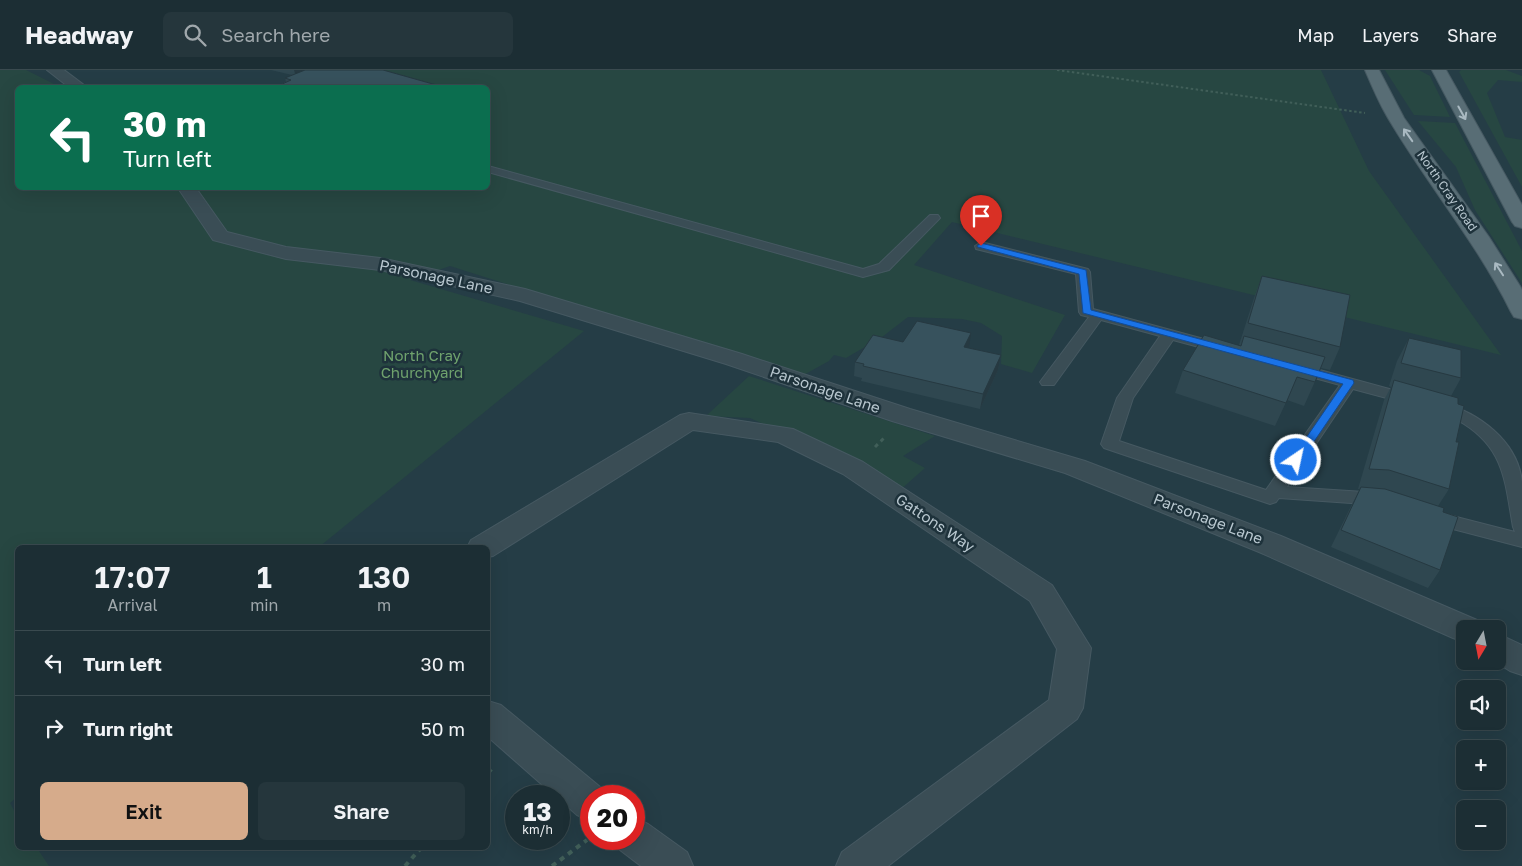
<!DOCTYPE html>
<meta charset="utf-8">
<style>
:root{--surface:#1c2e34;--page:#25363c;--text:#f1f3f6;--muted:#a0a8ac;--line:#3a4a4f;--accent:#d6ab8b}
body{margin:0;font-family:"Golos Text",sans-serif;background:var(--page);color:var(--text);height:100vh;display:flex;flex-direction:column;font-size:19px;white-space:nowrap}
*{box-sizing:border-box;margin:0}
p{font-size:16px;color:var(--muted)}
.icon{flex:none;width:28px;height:28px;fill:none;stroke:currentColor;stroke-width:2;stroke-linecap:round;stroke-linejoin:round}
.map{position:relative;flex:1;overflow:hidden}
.side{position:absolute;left:15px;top:475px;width:475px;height:305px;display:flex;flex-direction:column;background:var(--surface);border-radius:8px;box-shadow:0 5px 20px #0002,0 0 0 1px var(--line)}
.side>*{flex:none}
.banner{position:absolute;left:15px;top:15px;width:475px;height:105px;border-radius:8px;box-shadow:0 5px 20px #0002,0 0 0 1px var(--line);background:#0b6e4f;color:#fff;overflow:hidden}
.needle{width:32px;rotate:190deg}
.buttons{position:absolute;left:1456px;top:550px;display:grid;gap:10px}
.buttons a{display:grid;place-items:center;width:50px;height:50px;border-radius:8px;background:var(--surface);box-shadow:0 5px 20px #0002,0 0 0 1px var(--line);font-size:25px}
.speed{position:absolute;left:505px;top:715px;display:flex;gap:10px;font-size:25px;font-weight:700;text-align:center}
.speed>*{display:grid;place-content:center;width:65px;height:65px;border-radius:50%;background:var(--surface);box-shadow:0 5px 20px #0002,0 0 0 1px var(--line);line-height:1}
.speed small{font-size:12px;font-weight:400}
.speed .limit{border:8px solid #d22;background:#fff;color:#111}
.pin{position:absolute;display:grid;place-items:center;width:42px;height:42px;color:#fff;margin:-51px -21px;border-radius:50% 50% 50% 0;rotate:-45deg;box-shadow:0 0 5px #0007}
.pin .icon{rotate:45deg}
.me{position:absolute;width:55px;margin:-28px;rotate:34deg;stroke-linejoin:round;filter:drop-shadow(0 0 4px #0008)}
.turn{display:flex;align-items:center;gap:18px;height:105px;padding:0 25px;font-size:22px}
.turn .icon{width:65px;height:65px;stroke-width:2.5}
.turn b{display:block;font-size:35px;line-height:42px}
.eta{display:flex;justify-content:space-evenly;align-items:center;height:85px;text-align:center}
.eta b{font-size:30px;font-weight:600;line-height:35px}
.cta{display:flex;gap:10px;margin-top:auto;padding:10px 25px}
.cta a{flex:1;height:58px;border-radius:8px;background:var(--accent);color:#111;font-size:20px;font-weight:600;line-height:58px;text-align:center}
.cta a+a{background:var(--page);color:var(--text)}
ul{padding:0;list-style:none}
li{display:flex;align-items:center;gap:15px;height:65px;padding:0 25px;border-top:1px solid var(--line)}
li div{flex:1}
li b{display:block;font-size:19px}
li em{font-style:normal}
header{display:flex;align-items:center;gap:30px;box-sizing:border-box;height:70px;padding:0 25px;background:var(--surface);border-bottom:1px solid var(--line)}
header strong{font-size:24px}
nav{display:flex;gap:28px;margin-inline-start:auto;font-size:18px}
.search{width:350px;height:45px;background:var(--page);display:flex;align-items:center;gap:12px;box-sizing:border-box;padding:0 18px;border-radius:8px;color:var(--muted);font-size:19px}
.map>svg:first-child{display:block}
</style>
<header>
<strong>Headway</strong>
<div class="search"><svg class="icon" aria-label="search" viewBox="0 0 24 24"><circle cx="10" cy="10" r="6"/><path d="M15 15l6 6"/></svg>Search here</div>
<nav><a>Map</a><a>Layers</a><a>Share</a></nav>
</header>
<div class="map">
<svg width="1522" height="796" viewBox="0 0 1522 796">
<rect width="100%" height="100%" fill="#253d46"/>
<!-- green -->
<g fill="#274742">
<path d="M0,0H26L60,17L18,18V118H488V18L302,17L349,0H1321L1369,101L1501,285L952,152L914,195L1065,245L1032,303L1001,294L1002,266L981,253L962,249L908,247L882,267L846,288L834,285L829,291L800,307L450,196L410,210L584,261L319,477L18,478V726L10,733L17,746L18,778H37L49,796H0Z"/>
<path d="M1385,0H1419L1430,6L1450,47L1414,45Z"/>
<path d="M1461,0H1506L1522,6V12L1498,10L1487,23L1505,67L1522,70V117L1459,2Z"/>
<path d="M1418,51L1455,53L1522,181V213L1475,140L1456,97Z"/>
<path d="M749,306L935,366L903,386L925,398L899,421L814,376L750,348L706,346Z"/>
</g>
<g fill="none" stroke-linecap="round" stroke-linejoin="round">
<defs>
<g id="service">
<path d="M316,0H329L289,18H275Z"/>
<path d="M488,96L863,199L879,194L930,145H938L940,148L889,200L863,207L488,102Z"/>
<path d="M981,172L1088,199L1090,202L1093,239L1226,275L1229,278L1226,281L1221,283L1173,270L1133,328L1119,371L1266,420L1340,315L1289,301L1286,298L1289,295L1294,293L1415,326L1417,329L1415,332L1409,334L1353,319L1287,417L1380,423L1386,425L1389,429L1386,433L1380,435L1279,428L1276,432L1270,434L1104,378L1101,374L1117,328L1160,266L1101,250L1054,315H1042L1040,312L1089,247L1081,245L1079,242L1076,204L976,179L975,176Z"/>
<path d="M1442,333C1478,342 1518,371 1522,412C1522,433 1522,455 1522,477L1426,452L1424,447L1426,442L1433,441L1515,462L1513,457C1505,413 1505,380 1464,354C1456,348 1439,346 1434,338L1436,334Z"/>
</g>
<g id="minor">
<path d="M47,0H64L88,18H70Z"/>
<path d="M178,118H196L227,162L286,177L380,188L525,219L742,284L910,339L1085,391L1281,466L1477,550L1481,559H1465V572L1453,568L1259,482L1065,403L892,351L726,294L520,231L380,200L286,189L213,170Z"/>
<path d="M689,343L793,359L863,392L1052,515L1091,578L1083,638L1077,649L888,796H836L842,782L1049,630L1057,579L1030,531L843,404L778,372L693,360L493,486L488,487V478H467L471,470L680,345Z"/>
<path d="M1498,564L1522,575V605L1510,601L1494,591H1498Z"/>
<path d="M488,631L501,635L605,721L607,726H591V751L577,745L559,729V726H555L488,667Z"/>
<path d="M634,748L648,754L687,782L693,796H641L620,780L615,769H634Z"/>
</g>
<g id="primary">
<path d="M1365,0H1379L1404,48L1489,167L1520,216L1522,220V249L1514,247L1511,242C1477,173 1427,114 1388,48C1379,33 1372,16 1365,0Z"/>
<path d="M1432,0H1446L1522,135V158L1515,156L1512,152Z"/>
</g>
</defs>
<!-- service casing -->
<use href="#service" stroke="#465962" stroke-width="2"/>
<!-- minor casing -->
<use href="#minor" stroke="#465962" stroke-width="2"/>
<!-- primary casing -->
<use href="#primary" stroke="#465962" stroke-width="2"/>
<!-- path-far2 -->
<path stroke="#415f59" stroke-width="2" stroke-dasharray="2.5 2.5" stroke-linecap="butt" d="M1057,0L1365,43"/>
<!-- path-far1 -->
<path stroke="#415f59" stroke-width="3" stroke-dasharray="4 4" stroke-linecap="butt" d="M875,377L885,367"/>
<!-- path -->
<g stroke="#415f59" stroke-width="4" stroke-dasharray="5 5" stroke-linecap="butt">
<path d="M488,703L494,696"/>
<path d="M405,796L421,778"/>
<path d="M552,796L587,770"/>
</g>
<!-- service -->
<use href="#service" fill="#3a4d55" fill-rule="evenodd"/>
<!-- minor -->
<use href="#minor" fill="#3a4d55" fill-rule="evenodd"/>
<!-- primary -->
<use href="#primary" fill="#586d75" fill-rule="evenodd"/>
</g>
<!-- wall -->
<g fill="#2f4750">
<path d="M271,0H383L440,16L441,18H281L280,15L286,12L285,8L292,5Z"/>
<path d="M1262,206L1340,277L1330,300L1321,298L1304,336L1287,330L1275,356L1175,323L1183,300L1239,275L1254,228Z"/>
<path d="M1409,268L1461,308L1451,326L1456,372L1449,419L1438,436L1443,442L1440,500L1428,518L1331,477L1352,434L1360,419H1358L1384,330L1391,317L1389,316L1397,291Z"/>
<path d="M903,272L969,278L1001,285L998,300L980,339L861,311L862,308L854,306L855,292Z"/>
</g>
<!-- shaded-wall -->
<g fill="#263941">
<path d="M294,0H311L296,7Z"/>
<path d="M971,263L969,278L964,277Z"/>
<path d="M1001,285L998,300L980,339L983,324Z"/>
</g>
<!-- building -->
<g fill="#37525d" stroke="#263941">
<path d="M305,0H383L440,16L438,18H291L280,15L291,10L285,8Z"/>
<path d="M1262,206L1350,225L1340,277L1248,253Z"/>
<path d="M917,251L971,263L964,277L1001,285L983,324L863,296L864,294L855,292L873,265L903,272Z"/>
<path d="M1204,265L1241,276L1244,266L1325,287L1315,312L1297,307L1286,333L1183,300Z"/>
<path d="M1409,268L1461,280V308L1401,293Z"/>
<path d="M1394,310L1458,328V334L1464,336L1456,372H1459L1449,419L1389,400L1369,399Z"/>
<path d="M1361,417L1385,419L1444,438L1443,442L1458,447L1440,500L1341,460Z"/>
</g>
<!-- one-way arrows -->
<defs><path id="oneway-shaft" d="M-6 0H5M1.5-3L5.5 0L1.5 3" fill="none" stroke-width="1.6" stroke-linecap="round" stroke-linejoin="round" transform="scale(1.25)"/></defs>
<g stroke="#aabac2">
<use href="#oneway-shaft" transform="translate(1462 43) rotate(61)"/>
<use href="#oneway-shaft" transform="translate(1408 65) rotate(-125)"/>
<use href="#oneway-shaft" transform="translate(1499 199) rotate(-123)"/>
</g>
<!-- route -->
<path fill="#1a73e8" stroke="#114b97" d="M981,173L1086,200L1091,240L1353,310L1354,313L1300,392H1293L1291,390L1293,387L1343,314L1083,243L1079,204L978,177L977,176Z"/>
<g text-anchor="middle" stroke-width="5" stroke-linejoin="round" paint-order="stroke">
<!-- far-street labels -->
<g font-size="12" fill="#b8c7cf" stroke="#1e323b">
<text transform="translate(1447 121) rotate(55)" y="4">North Cray Road</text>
</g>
<!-- street labels -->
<g font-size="15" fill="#b8c7cf" stroke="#1e323b">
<text transform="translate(436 207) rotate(12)" y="5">Parsonage Lane</text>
<text transform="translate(825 320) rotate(19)" y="5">Parsonage Lane</text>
<text transform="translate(1208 449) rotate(21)" y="5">Parsonage Lane</text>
<text transform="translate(935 453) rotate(34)" y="5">Gattons Way</text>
</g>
<!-- park labels -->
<g font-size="15" fill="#6fa26d" stroke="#1e323b">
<text x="422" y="291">North Cray<tspan x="422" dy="17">Churchyard</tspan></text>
</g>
</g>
</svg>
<div class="buttons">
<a><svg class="needle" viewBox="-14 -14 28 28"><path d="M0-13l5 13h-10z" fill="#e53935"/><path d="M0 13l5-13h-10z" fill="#a0a8ac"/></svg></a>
<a><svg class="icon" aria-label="sound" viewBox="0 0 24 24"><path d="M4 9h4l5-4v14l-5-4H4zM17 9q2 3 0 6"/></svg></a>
<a>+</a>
<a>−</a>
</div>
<div class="speed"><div>13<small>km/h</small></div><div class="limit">20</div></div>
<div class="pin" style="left:981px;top:176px;background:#d93025"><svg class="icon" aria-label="arrive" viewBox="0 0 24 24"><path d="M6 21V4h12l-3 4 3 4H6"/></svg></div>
<svg class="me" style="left:1296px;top:390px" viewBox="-20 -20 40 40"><circle r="17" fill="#1a73e8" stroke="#fff" stroke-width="3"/><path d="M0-11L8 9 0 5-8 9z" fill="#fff"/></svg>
<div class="banner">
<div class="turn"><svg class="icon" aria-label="left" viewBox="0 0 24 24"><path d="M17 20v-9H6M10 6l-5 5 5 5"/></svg><div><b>30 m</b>Turn left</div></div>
</div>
<section class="side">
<div class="eta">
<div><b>17:07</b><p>Arrival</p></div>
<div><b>1</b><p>min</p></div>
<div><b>130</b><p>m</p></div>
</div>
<ul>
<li><svg class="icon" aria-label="left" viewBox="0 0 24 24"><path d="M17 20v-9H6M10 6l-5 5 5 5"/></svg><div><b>Turn left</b></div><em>30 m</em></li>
<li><svg class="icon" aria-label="right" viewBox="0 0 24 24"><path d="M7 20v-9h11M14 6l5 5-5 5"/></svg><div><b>Turn right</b></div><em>50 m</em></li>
</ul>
<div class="cta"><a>Exit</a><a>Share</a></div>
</section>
</div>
